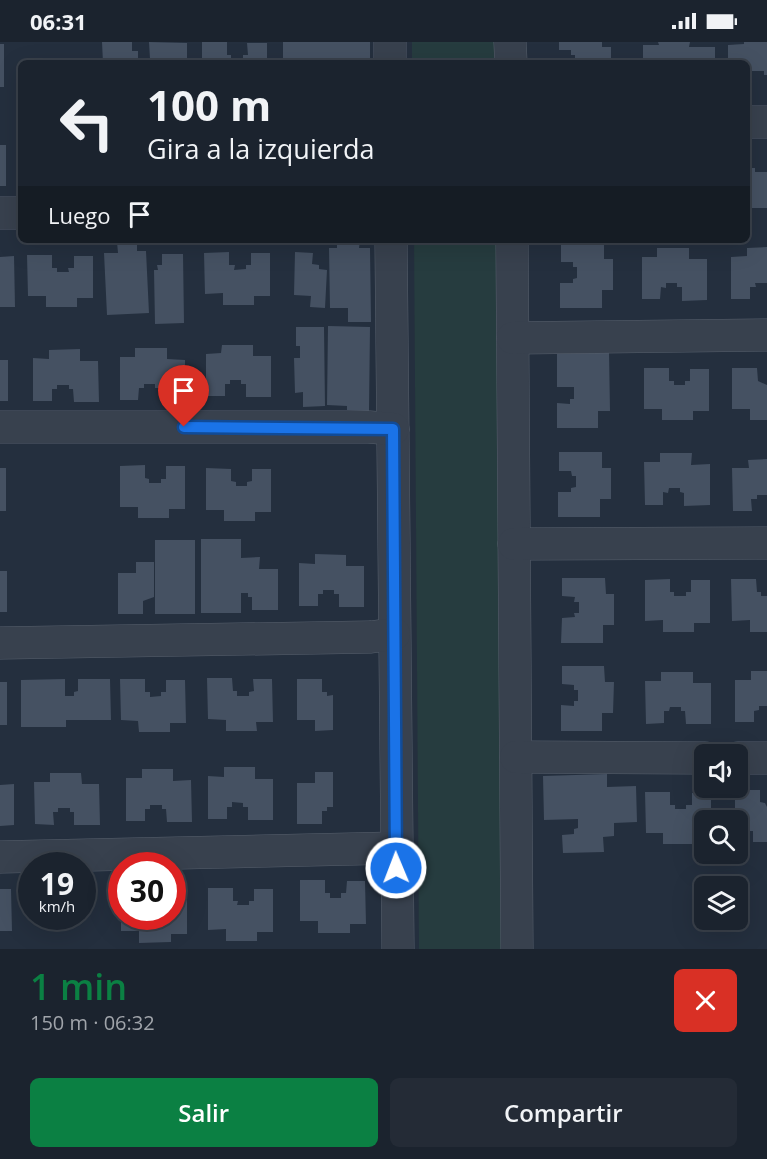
<!DOCTYPE html>
<html lang="es">
<meta charset="utf-8">
<style>
:root{--surface:#1b232e;--page:#242b36;--text:#f1f3f6;--muted:#a0a4aa;--line:#39404a;--accent:#0b8043}
body{margin:0;font-family:"Open Sans",sans-serif;background:var(--page);color:var(--text);height:100vh;display:flex;flex-direction:column;font-size:22px;white-space:nowrap}
*{box-sizing:border-box;margin:0}
p{font-size:20px;color:var(--muted)}
.icon{flex:none;width:33px;height:33px;fill:none;stroke:currentColor;stroke-width:2;stroke-linecap:round;stroke-linejoin:round}
.map{position:relative;height:907px;overflow:hidden}
.drawer{display:flex;flex-direction:column;background:var(--surface);flex:1}
.drawer>*{flex:none}
.guide{position:absolute;left:18px;top:18px;width:732px;height:183px;border-radius:9px;box-shadow:0 6px 24px #0002,0 0 0 2px var(--line);background:#1b232e;color:var(--text);overflow:hidden}
.tools{position:absolute;left:694px;top:702px;display:grid;gap:12px}
.tools a{display:grid;place-items:center;width:54px;height:54px;border-radius:9px;background:var(--surface);box-shadow:0 6px 24px #0002,0 0 0 2px var(--line);font-size:30px}
.speed{position:absolute;left:18px;top:810px;display:flex;gap:12px;font-size:30px;font-weight:700;text-align:center}
.speed>*{display:grid;place-content:center;width:78px;height:78px;border-radius:50%;background:var(--surface);box-shadow:0 6px 24px #0002,0 0 0 2px var(--line);line-height:1}
.speed small{font-size:15px;font-weight:400}
.speed .limit{border:9px solid #d22;background:#fff;color:#111}
.pin{position:absolute;display:grid;place-items:center;width:51px;height:51px;color:#fff;margin:-62px -26px;border-radius:50% 50% 50% 0;rotate:-45deg;box-shadow:0 0 6px #0007}
.pin .icon{rotate:45deg}
.me{position:absolute;width:66px;margin:-33px;rotate:359deg;stroke-linejoin:round;filter:drop-shadow(0 0 4px #0008)}
.turn{display:flex;align-items:center;gap:21px;height:126px;padding:0 30px;font-size:27px}
.turn .icon{width:78px;height:78px;stroke-width:2.5}
.turn b{display:block;font-size:42px;line-height:51px}
.then{display:flex;align-items:center;height:57px;padding:0 30px;background:#0003;gap:12px;font-size:22px}
.round{display:grid;place-items:center;flex:none;width:63px;height:63px;border-radius:9px;background:var(--page)}
.summary{display:flex;align-items:center;justify-content:space-between;height:102px;padding:0 30px}
h1{font-size:36px;font-weight:600;line-height:45px;color:var(--accent)}
.primary-button{display:flex;gap:12px;margin-top:auto;padding:12px 30px}
.primary-button a{flex:1;height:69px;border-radius:9px;background:var(--accent);color:#fff;font-size:24px;font-weight:600;line-height:69px;text-align:center}
.primary-button a+a{background:var(--page);color:var(--text)}
.status{display:flex;justify-content:space-between;align-items:center;height:42px;padding:0 30px;background:var(--surface);direction:ltr}
.status svg{height:16px;fill:currentColor}
.map>svg:first-child{display:block}
</style>
<div class="status"><b>06:31</b><svg viewBox="0 0 49 12"><path d="M0 12V9h3v3zM5 12V6h3v6zM10 12V3h3v9zM15 12V0h3v12zM26 1h20v11H26zM47 4h2v5h-2z"/></svg></div>
<div class="map">
<svg width="767" height="907" viewBox="0 0 767 907">
<rect width="100%" height="100%" fill="#242f3e"/>
<!-- green -->
<g fill="#263c3f">
<rect x="412" y="0" width="82" height="21"/>
<path d="M414,198H496L502,907H419Z"/>
</g>
<!-- building -->
<g fill="#455162">
<path d="M102,0H132V9H138V17H150L149,0L187,1V21H103Z"/>
<path d="M202,0H227V13H231V17H243V13H248L247,1H267V21H202Z"/>
<rect x="283" y="0" width="87" height="21"/>
<path d="M559,0H602V5H611V21H575V13H571V8H559Z"/>
<path d="M658,0H690L689,5H715V21H643V3H659Z"/>
<path d="M744,0H767V33H764V29H752V33H747V21H728V3L744,2Z"/>
<rect x="0" y="2" width="4" height="43"/>
<rect x="0" y="103" width="6" height="41"/>
<path d="M747,113H750V126H755V130H767V166H747Z"/>
<path d="M337,198H360L359,206H370L371,280H348V266H330L329,206H337Z"/>
<path d="M117,200H137V209H146L149,271L107,273L104,211H118Z"/>
<path d="M561,201H604V217H613V248H602V266H560V241H573V237L577,236V225H573V220H561Z"/>
<path d="M767,205V241H755L756,245H750V257H731V215L747,214V206Z"/>
<path d="M657,206H689V217H707V258L682,259V245H677V241H666V246L661,245L660,257H642V215H657Z"/>
<path d="M229,210V223H235L234,228L246,227V223H251V211H270V254H254V263H223V251L205,252L204,211Z"/>
<path d="M295,210L313,211L312,222L319,223V227L327,228L325,266L310,265L311,254L294,253Z"/>
<path d="M162,212H183L184,281L155,282L154,228H158L157,223H162Z"/>
<path d="M27,213H52V226H57V230H69L68,226H74V214H93V256H77V265H46V254H28Z"/>
<path d="M14,214L15,265H0V215Z"/>
<path d="M328,284L370,285L369,369L347,368V364L327,363Z"/>
<path d="M296,285H324L325,364L303,365V350L295,351L294,316H300V304H296Z"/>
<path d="M222,303H253V314H271V355H246V342H241V338H230V342H225V354H206V312L221,311Z"/>
<path d="M135,306H167V317L185,318V359H160V346H155V342H144V346H139L138,358H120V315H135Z"/>
<path d="M80,307V319H98L99,360H74L73,347H69V343H57V347H52V359H33V316L49,317V308Z"/>
<path d="M557,309H609L610,369H598V386H557V361L570,362V357H574V345H557Z"/>
<rect x="0" y="318" width="8" height="41"/>
<path d="M644,326H669V339H674V343H685V339H690V327H709V369H693V378H662V367H644Z"/>
<path d="M732,326H757L758,339L767,343V378H750V367H732Z"/>
<path d="M559,410H602V426H611V457H600V475H558V450H571V446L576,445V434H572L571,429H559Z"/>
<path d="M660,411H692L691,423L710,422V463L684,464V451L680,450V446H669L668,451L663,450V463H645L644,420H660Z"/>
<path d="M767,417V453H757V457H751L752,469H733L732,426H749L748,418Z"/>
<path d="M145,423V436L149,437V441H161V437H166V424H185V467H169V476H138V465H120V424Z"/>
<rect x="0" y="426" width="6" height="43"/>
<path d="M206,426L231,427V439L236,440V444H247V440L252,439V427H271V470H255V479H224V468H206Z"/>
<path d="M201,497H241V516L260,515L259,527H278V568H252V555H248V551H241V571H201Z"/>
<rect x="155" y="498" width="40" height="74"/>
<path d="M315,512L346,513V524H364V565H339V552H334V548H323V552H318V564H299V521L315,522Z"/>
<path d="M136,520H154V555L143,559V572H118V531H136Z"/>
<rect x="0" y="529" width="7" height="41"/>
<path d="M562,536H605L606,552H614V583H603V601H561L562,576L575,575L574,571H579V560H574L575,555L562,554Z"/>
<path d="M670,537V550H674V554H686V550H691V538H710V581H694V590H663V578L645,579V538Z"/>
<path d="M731,537H756L757,550H761V554H767V590H750V578L732,579Z"/>
<path d="M562,624H604L605,640H614L613,671H602V689H561V663L574,664V659H578V648H574V643L562,642Z"/>
<path d="M751,629H767V664H759V668L754,669V680H735V638H751Z"/>
<path d="M661,630H693V641H711V682H686L685,669H681V665H670L669,669H664V681L646,682L645,639H661Z"/>
<path d="M207,636H232L233,649H237V654H249V650L254,649L253,637H272L273,680H256L257,689H226V678L208,677Z"/>
<path d="M65,637V654H74V650L78,649V637H110L111,678H66V685H21V638Z"/>
<path d="M120,637H145V650H150V655L161,654V650H166V638H185L186,681H170V690H139L138,679L121,678Z"/>
<path d="M297,637H322V650H327V654L333,653V688L315,689V678H297Z"/>
<rect x="0" y="640" width="7" height="43"/>
<path d="M224,725H255V737H273V778H248V765H243V761L232,760V765H227V777H208V734L224,735Z"/>
<path d="M142,727H173V739L191,738L192,780H167L166,767H162V763H150V767H145V779H126V736H142Z"/>
<path d="M315,730H333V765H327V769H322V782H297V741H315Z"/>
<path d="M50,731H81L82,742H99L100,783H74V770H70V766H58V770H53L54,783L35,782L34,740H50Z"/>
<path d="M607,732V745L636,744L637,780L614,781V794L603,795L604,810L563,811L562,793L574,792V787L578,786V777L544,778L543,734Z"/>
<path d="M14,742V783L0,784V743Z"/>
<path d="M735,748H760V760L765,761L767,765V800H753V789H738V778H735Z"/>
<path d="M645,750H670V763H675V767H686V763H692V751H711V778H705V793H695V802H663V791H646Z"/>
<path d="M300,838H325V851H330V856H341V851H346L347,839H365L366,882H350V891H318V879H300Z"/>
<path d="M208,846H233V859H238L237,863H249V859H254V847H273V890H257V899H226V887L208,888Z"/>
<path d="M0,847H11L12,889H0Z"/>
<path d="M172,849H187V892H171V900L139,901V889H121V874H172Z"/>
</g>
<g fill="none" stroke-linecap="round" stroke-linejoin="round">
<defs>
<g id="minor">
<path d="M390,0V21"/>
<path d="M510,0L511,21"/>
<path d="M747,80H767"/>
<path d="M0,171H21"/>
<path d="M391,198L398,907"/>
<path d="M512,198L517,907"/>
<path d="M513,296L767,293"/>
<path d="M0,385H369L393,387"/>
<path d="M514,502L767,501"/>
<path d="M0,601L371,595L394,592"/>
<path d="M516,715L705,716"/>
<path d="M738,716H767"/>
<path d="M0,815L396,806"/>
</g>
</defs>
<!-- minor casing -->
<use href="#minor" stroke="#565f6c" stroke-width="33"/>
<!-- minor -->
<use href="#minor" stroke="#38414e" stroke-width="32"/>
</g>
<g fill="none" stroke-linecap="round" stroke-linejoin="round">
<defs>
<path id="route" d="M184,385L393,387L396,826"/>
</defs>
<!-- route casing -->
<use href="#route" stroke="#114b97" stroke-width="15"/>
<!-- route -->
<use href="#route" stroke="#1a73e8" stroke-width="10"/>
</g>
</svg>
<div class="tools">
<a><svg class="icon" aria-label="sound" viewBox="0 0 24 24"><path d="M4 9h4l5-4v14l-5-4H4zM17 9q2 3 0 6"/></svg></a>
<a><svg class="icon" aria-label="search" viewBox="0 0 24 24"><circle cx="10" cy="10" r="6"/><path d="M15 15l6 6"/></svg></a>
<a><svg class="icon" aria-label="layers" viewBox="0 0 24 24"><path d="M12 4l9 5-9 5-9-5zM3 14l9 5 9-5"/></svg></a>
</div>
<div class="speed"><div>19<small>km/h</small></div><div class="limit">30</div></div>
<div class="pin" style="left:184px;top:385px;background:#d93025"><svg class="icon" aria-label="arrive" viewBox="0 0 24 24"><path d="M6 21V4h12l-3 4 3 4H6"/></svg></div>
<svg class="me" style="left:396px;top:826px" viewBox="-20 -20 40 40"><circle r="17" fill="#1a73e8" stroke="#fff" stroke-width="3"/><path d="M0-11L8 9 0 5-8 9z" fill="#fff"/></svg>
<div class="guide">
<div class="turn"><svg class="icon" aria-label="left" viewBox="0 0 24 24"><path d="M17 20v-9H6M10 6l-5 5 5 5"/></svg><div><b>100 m</b>Gira a la izquierda</div></div>
<div class="then">Luego<svg class="icon" aria-label="arrive" viewBox="0 0 24 24"><path d="M6 21V4h12l-3 4 3 4H6"/></svg></div>
</div>
</div>
<section class="drawer">
<div class="summary"><div><h1>1 min</h1><p>150 m · 06:32</p></div><a class="round" style="background:#d93025;color:#fff"><svg class="icon" aria-label="close" viewBox="0 0 24 24"><path d="M6 6l12 12M18 6L6 18"/></svg></a></div>
<div class="primary-button"><a>Salir</a><a>Compartir</a></div>
</section>
